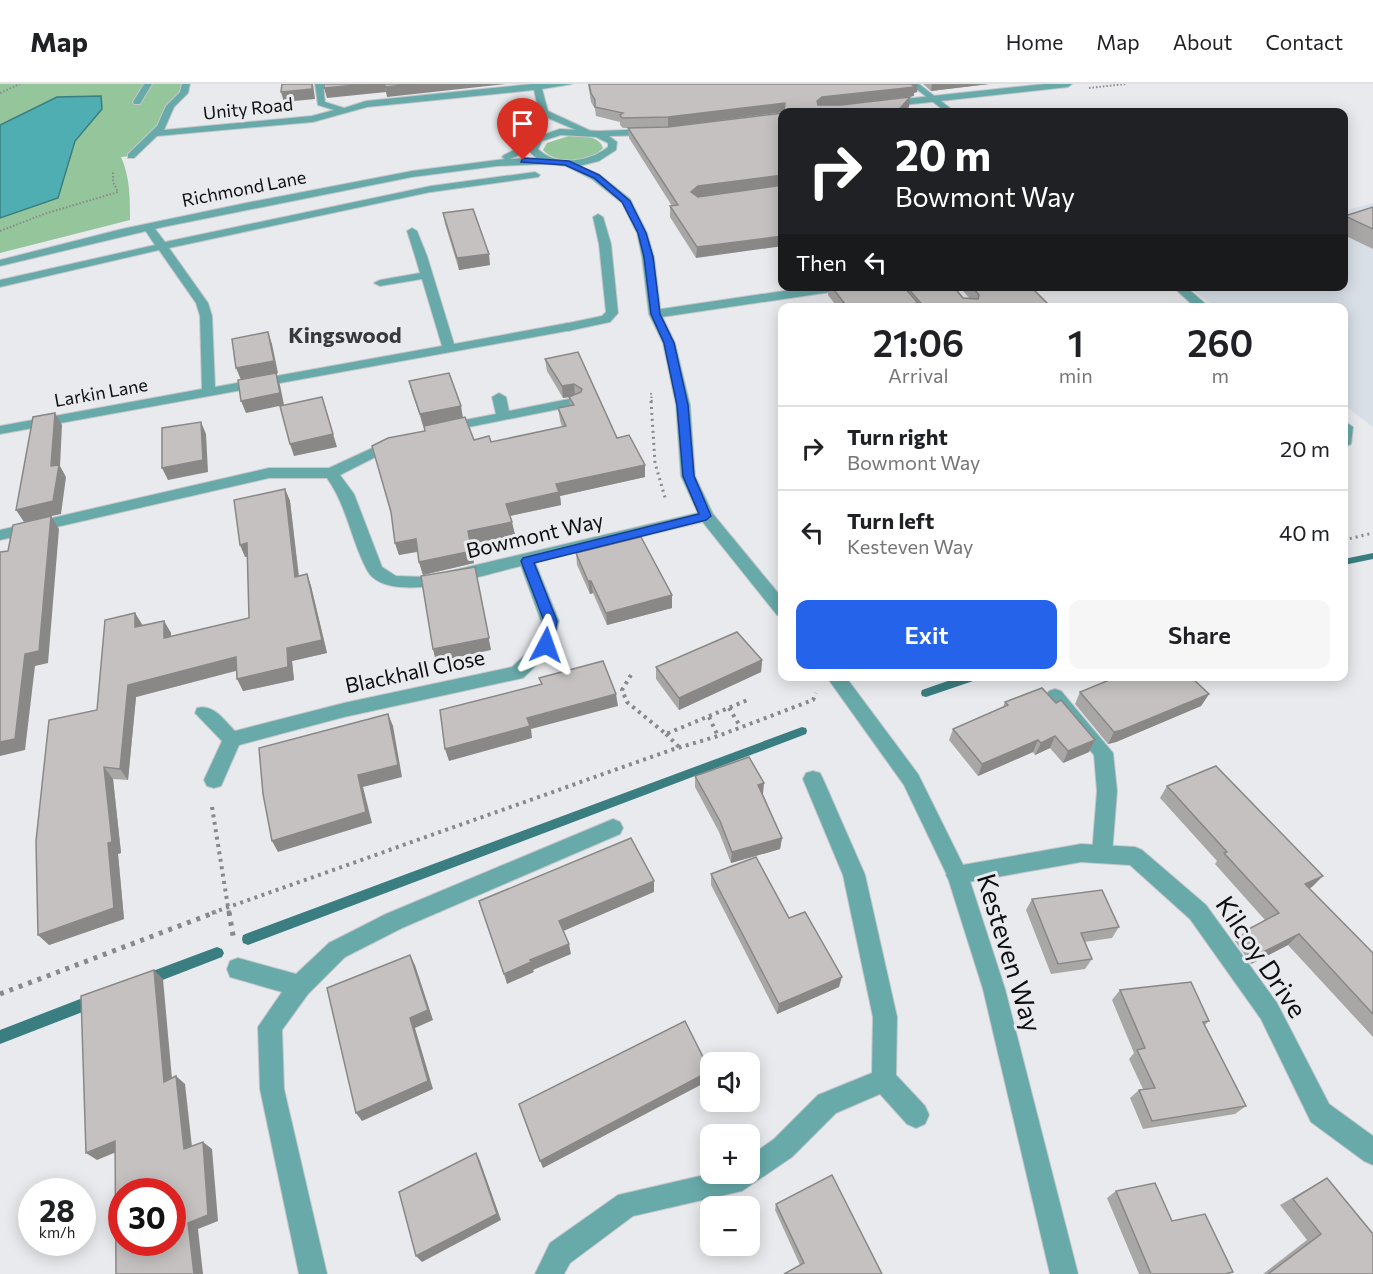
<!DOCTYPE html>
<meta charset="utf-8">
<style>
:root{--surface:#fff;--page:#f6f6f6;--text:#202124;--muted:#757577;--line:#e0e0e0;--accent:#2563eb}
body{margin:0;font-family:Commissioner,sans-serif;background:var(--page);color:var(--text);height:100vh;display:flex;flex-direction:column;font-size:22px;white-space:nowrap}
*{box-sizing:border-box;margin:0}
p{font-size:20px;color:var(--muted)}
.icon{flex:none;width:33px;height:33px;fill:none;stroke:currentColor;stroke-width:2;stroke-linecap:round;stroke-linejoin:round}
.map{position:relative;flex:1;overflow:hidden}
.side{position:absolute;left:778px;top:219px;width:570px;height:378px;display:flex;flex-direction:column;background:var(--surface);border-radius:12px;box-shadow:0 3px 15px #0003}
.side>*{flex:none}
.guide{position:absolute;left:778px;top:24px;width:570px;height:183px;border-radius:12px;box-shadow:0 3px 15px #0003;background:#202124;color:#fff;overflow:hidden}
.controls{position:absolute;left:700px;top:968px;display:grid;gap:12px}
.controls a{display:grid;place-items:center;width:60px;height:60px;border-radius:12px;background:var(--surface);box-shadow:0 3px 15px #0003;font-size:30px}
.speed{position:absolute;left:18px;top:1094px;display:flex;gap:12px;font-size:30px;font-weight:700;text-align:center}
.speed>*{display:grid;place-content:center;width:78px;height:78px;border-radius:50%;background:var(--surface);box-shadow:0 3px 15px #0003;line-height:1}
.speed small{font-size:15px;font-weight:400}
.speed .limit{border:9px solid #d22;background:#fff;color:#111}
.pin{position:absolute;display:grid;place-items:center;width:51px;height:51px;color:#fff;margin:-62px -26px;border-radius:50% 50% 50% 0;rotate:-45deg;box-shadow:0 0 6px #0007}
.pin .icon{rotate:45deg}
.me{position:absolute;width:66px;margin:-33px;rotate:4deg;stroke-linejoin:round;filter:drop-shadow(0 0 4px #0008)}
.turn{display:flex;align-items:center;gap:21px;height:126px;padding:0 18px;font-size:27px}
.turn .icon{width:78px;height:78px;stroke-width:2.5}
.turn b{display:block;font-size:42px;line-height:51px}
.then{display:flex;align-items:center;height:57px;padding:0 18px;background:#0003;gap:12px;font-size:22px}
.eta{display:flex;justify-content:space-evenly;align-items:center;height:102px;text-align:center}
.eta b{font-size:36px;font-weight:600;line-height:42px}
.button{display:flex;gap:12px;margin-top:auto;padding:12px 18px}
.button a{flex:1;height:69px;border-radius:12px;background:var(--accent);color:#fff;font-size:24px;font-weight:600;line-height:69px;text-align:center}
.button a+a{background:var(--page);color:var(--text)}
ul{padding:0;list-style:none}
li{display:flex;align-items:center;gap:18px;height:84px;padding:0 18px;border-top:2px solid var(--line)}
li div{flex:1}
li b{display:block;font-size:22px}
li em{font-style:normal}
header{display:flex;align-items:center;gap:36px;box-sizing:border-box;height:84px;padding:0 30px;background:var(--surface);border-bottom:2px solid var(--line)}
header strong{font-size:28px}
nav{display:flex;gap:33px;margin-inline-start:auto;font-size:21px}
.map>svg:first-child{display:block}
</style>
<header>
<strong>Map</strong>
<nav><a>Home</a><a>Map</a><a>About</a><a>Contact</a></nav>
</header>
<div class="map">
<svg width="1373" height="1190" viewBox="0 0 1373 1190">
<rect width="100%" height="100%" fill="#e8eaed"/>
<!-- built -->
<path fill="#d8dfe7" d="M1373,119V343L1344,321V224L1216,223L1188,203L1344,202V127Z"/>
<!-- green -->
<g fill="#95c59b">
<path d="M0,0H186L184,9L170,22L161,43L131,72L121,73C130,93 130,114 130,136L0,169Z"/>
<path d="M569,52C581,52 599,51 603,64C591,79 556,81 543,66L547,59Z"/>
</g>
<!-- water -->
<path fill="#4eaeb2" stroke="#3a7e81" stroke-width="1.5" d="M101,12L102,25L75,57L58,114L0,134V41L57,13Z"/>
<g fill="none" stroke-linecap="round" stroke-linejoin="round">
<!-- stream -->
<g fill="#3a7e81" fill-rule="evenodd">
<path d="M1373,469V475L1344,481V475Z"/>
<path d="M962,592H980L979,595L926,613L922,612L921,609L922,606Z"/>
<path d="M802,643L806,644L807,647L806,650L248,861L243,859L242,855L243,851L248,849Z"/>
<path d="M217,863L222,865L224,869L222,873L147,902L142,901L140,896L142,891Z"/>
<path d="M93,910L98,912L100,917L98,922L0,960V946Z"/>
</g>
<defs>
<g id="service">
<path d="M144,0H152L140,20H134L133,18Z"/>
<path d="M535,88L540,91L538,93L431,108L426,105L431,102Z"/>
<path d="M598,130L603,133L611,160L618,229L610,238L568,247L564,246L562,243L564,240L602,232L606,228L599,160L593,133Z"/>
<path d="M412,144L417,147L427,172L425,174H417L415,172L407,147Z"/>
<path d="M1055,605L1061,607L1113,669L1117,707L1112,770L1109,776L1102,779L1095,776L1092,770L1097,707L1094,671L1049,617L1046,612L1049,607Z"/>
<path d="M813,687L820,689L823,695L865,791L897,933L893,941L885,945L877,941L873,933L843,791L803,695L806,689Z"/>
<path d="M613,735L620,738L623,744L620,750L402,844L345,873L337,876L329,873L326,866L329,859L386,830Z"/>
</g>
<g id="minor">
<path d="M182,0H190L188,9L174,23L164,46L312,32L334,26L318,21L315,0H323L325,18L344,24L366,17L532,0H572L542,5L548,27L591,47L583,49L548,34L544,55L536,57L539,28L534,6L367,23L313,38L157,52L134,74H128V70L157,42L166,22L180,8Z"/>
<path d="M910,0H919L955,28H946Z"/>
<path d="M431,102L436,105L435,107L169,164L208,219L212,232L215,303L442,262L422,195L380,202L374,199L380,196L420,189L415,172L421,169L427,172L454,260L568,239L572,240L574,243L572,246L0,350V342L202,305L200,232L196,219L159,166L0,203V196L155,161L143,143L148,140L152,141L165,158Z"/>
<path d="M817,202H849L844,206L655,234L649,230L655,226Z"/>
<path d="M1172,202H1185L1210,224H1196Z"/>
<path d="M499,309L506,313L509,327L574,314L581,318L574,322L444,348L437,344L444,340L496,330L492,313Z"/>
<path d="M1344,337L1353,343L1351,360L1344,364Z"/>
<path d="M394,354L399,355L401,358L399,361L340,391L354,410L382,483L396,492L425,493L706,427L714,432L706,437L535,478L559,537L552,566L523,594L344,633L239,661L221,702L214,704L207,702L204,696L222,657L195,629L197,624C213,619 225,637 235,647L344,619L512,583L538,559L541,537L521,482C489,489 387,524 367,486C351,456 347,422 327,394H269L0,456V446L269,384H329Z"/>
<path d="M1081,760L1135,763L1142,766L1206,821L1277,919L1329,1020L1373,1052V1081L1364,1077L1311,1038L1261,935L1190,835L1130,781L1081,778L957,800L950,798L946,791L950,784L957,782Z"/>
<path d="M337,856L345,859L348,866L345,873L308,910L282,946L284,1005L327,1190H299L260,1005L258,943L282,908L230,893L227,885L230,877L238,874L296,890L329,859Z"/>
<path d="M885,921L893,925L897,933L896,991L925,1022L929,1031L925,1040L916,1044L907,1040L880,1010L836,1029L792,1073L742,1107L633,1132L570,1179L564,1190H535L550,1159L618,1111L713,1089H750V1072L774,1055L818,1011L872,989L873,933L877,925Z"/>
</g>
<g id="tertiary">
<path d="M1045,0H1072L1068,3L885,23L881,20L885,17Z"/>
<path d="M560,45L598,47L653,45L658,48L653,51L609,52L617,58L616,66L599,77L579,82L600,91L630,115L647,149L654,173L661,230L675,259L690,321L695,392L713,430L783,515V533L777,531L701,436L681,392L676,321L663,259L649,230L642,173L637,149L622,119L592,95L566,82L548,80L497,82L412,93L163,143L0,182V176L122,145L246,119L412,87L505,75L502,73L504,71C523,62 539,51 560,45ZM561,51L596,53L608,59V63C589,78 556,83 538,65L542,57ZM529,67L536,74L510,75Z"/>
<path d="M826,592H845L918,690L968,791L1005,905L1078,1190H1050L983,905L947,791L904,701Z"/>
</g>
</defs>
<!-- service casing -->
<use href="#service" stroke="#c5c7c9" stroke-width="2"/>
<!-- minor casing -->
<use href="#minor" stroke="#c5c7c9" stroke-width="2"/>
<!-- tertiary casing -->
<use href="#tertiary" stroke="#c5c7c9" stroke-width="2"/>
<!-- path-far3 -->
<g stroke="#88898b" stroke-width="2" stroke-dasharray="1.5 2" stroke-linecap="butt">
<path d="M1089,4L1126,0"/>
<path d="M0,9L20,0"/>
<path d="M0,147L44,130L118,108L113,98V87"/>
<path d="M651,309L652,319"/>
</g>
<!-- path-far2 -->
<g stroke="#88898b" stroke-width="3" stroke-dasharray="2 4" stroke-linecap="butt">
<path d="M651,317L655,379L666,417"/>
<path d="M1344,456L1373,449"/>
</g>
<!-- path-far1 -->
<g stroke="#88898b" stroke-width="4" stroke-dasharray="3 4.5" stroke-linecap="butt">
<path d="M631,591L622,606L627,618L666,650L750,615"/>
<path d="M729,624L740,642"/>
<path d="M709,633L718,652"/>
<path d="M666,650L679,663"/>
<path d="M212,723L229,829"/>
<path d="M212,829L671,666L718,652L813,616L816,609"/>
</g>
<!-- path -->
<g stroke="#88898b" stroke-width="5" stroke-dasharray="4 6" stroke-linecap="butt">
<path d="M229,828L234,857"/>
<path d="M0,910L216,828"/>
</g>
<!-- service -->
<use href="#service" fill="#68aaaa" fill-rule="evenodd"/>
<!-- minor -->
<use href="#minor" fill="#68aaaa" fill-rule="evenodd"/>
<!-- tertiary -->
<use href="#tertiary" fill="#68aaaa" fill-rule="evenodd"/>
</g>
<!-- wall -->
<g fill="#a9a6a6">
<path d="M588,0H918L917,8L914,9V12L839,21L909,23L784,28L668,43L623,44L620,41V38L596,32L595,25L591,18Z"/>
<path d="M923,0H989L931,7Z"/>
<path d="M783,29L696,174L670,133V122H672L629,54L628,44L668,43Z"/>
<path d="M1373,123V165L1344,151L1345,132Z"/>
<path d="M443,129L490,181L459,186L445,140Z"/>
<path d="M829,202H953L963,214L970,215L959,202H1030L1052,224H838L828,211Z"/>
<path d="M578,268L617,354L645,393L560,412L561,421L510,432L515,451L471,460L474,479L423,491L419,478L418,468L399,471L395,459L425,347L412,309L409,297L463,334L474,356L491,358L562,343L560,336L558,324L570,322L569,313L563,314L547,287L545,275Z"/>
<path d="M285,405L290,417L299,492L307,490L311,502L327,569L292,577L294,596L243,607L236,587L136,613L128,696L113,695L121,769L118,770L124,835L49,861L97,626L135,529L143,542L164,537L171,549V552L249,534L247,473H245Z"/>
<path d="M576,469L672,511V524L607,541L593,509L590,510L577,481Z"/>
<path d="M762,576L761,588L679,626L656,595V583Z"/>
<path d="M1080,608L1209,610L1201,622L1116,658L1108,660L1075,620Z"/>
<path d="M1005,618L1056,619L1095,656L1089,668L1063,679L1050,664L1035,671L1033,668L978,692L949,656L953,645L1003,623Z"/>
<path d="M695,692L763,710L782,754L780,765L731,779L719,748L695,703Z"/>
<path d="M1167,702L1312,803L1309,804L1373,869V953L1288,861L1251,880L1235,857L1245,847L1265,836L1215,780L1217,777L1160,714Z"/>
<path d="M711,790L789,834L839,903L777,930L711,801Z"/>
<path d="M1032,815L1119,843L1112,854L1084,858L1092,875L1085,885L1051,890L1026,826Z"/>
<path d="M1120,906L1209,937L1205,941L1246,1022L1235,1030L1143,1045L1130,1014L1139,1006L1143,1005L1129,975L1134,969L1112,916Z"/>
<path d="M1327,1094L1373,1190H1263L1307,1156L1280,1121Z"/>
<path d="M1116,1107L1172,1137L1233,1188L1229,1190H1139L1107,1114Z"/>
<path d="M776,1120L882,1190L800,1181L775,1126Z"/>
</g>
<!-- shaded-wall -->
<g fill="#8a8787">
<path d="M313,0L315,15L284,18L281,8Z"/>
<path d="M368,0H385L386,8L327,14L324,4Z"/>
<path d="M413,0H506L387,13L385,3Z"/>
<path d="M911,0H918L917,8L914,9V12L821,23L816,26L817,17L822,13Z"/>
<path d="M932,0H989L931,7Z"/>
<path d="M910,13L909,23L904,28H897Z"/>
<path d="M785,19L784,28L668,43V33Z"/>
<path d="M783,91V101L698,113L691,108L698,102Z"/>
<path d="M783,152V162L696,174L697,163Z"/>
<path d="M489,170L490,181L459,186L457,174Z"/>
<path d="M918,219L917,224H890Z"/>
<path d="M268,248L272,260L278,289L276,290L280,301L284,321L246,329L241,317V296L236,284Z"/>
<path d="M574,300L575,312L563,314L562,302Z"/>
<path d="M322,313L337,363L294,372L290,360Z"/>
<path d="M461,322L463,334L423,342L420,330Z"/>
<path d="M55,329L62,341L60,382L66,393L61,430L24,438L16,426L51,382Z"/>
<path d="M201,338L206,350L208,388L168,396L162,384Z"/>
<path d="M645,381V393L560,412L561,421L509,432L506,420L556,400Z"/>
<path d="M285,405L290,417L300,505L295,493Z"/>
<path d="M51,432L59,445L48,579L35,582L25,666L0,672V658L25,570Z"/>
<path d="M512,438L515,451L471,460L474,479L423,491L419,478L468,447Z"/>
<path d="M416,455L419,467L399,471L395,459Z"/>
<path d="M247,459L252,472L245,473L240,461Z"/>
<path d="M475,483L491,566L436,578L433,565Z"/>
<path d="M307,490L311,502L327,569L292,577L294,596L243,607L237,595L287,564Z"/>
<path d="M588,497H591L593,509L590,510Z"/>
<path d="M672,511V524L607,541L606,529Z"/>
<path d="M135,529L143,542L135,543Z"/>
<path d="M164,537L171,549V566L164,554Z"/>
<path d="M236,573L242,585L136,613L128,696L120,685L128,601Z"/>
<path d="M762,576L761,588L679,626V614Z"/>
<path d="M616,610L618,622L531,645L532,654L449,677L445,665L527,634Z"/>
<path d="M1209,610L1201,622L1116,658L1108,660L1114,648Z"/>
<path d="M388,630L393,642L402,693L363,703L372,739L278,768L272,757L358,691Z"/>
<path d="M1055,652L1050,664L1035,671L1041,659Z"/>
<path d="M1038,656L1033,668L978,692L982,680Z"/>
<path d="M1095,656L1089,668L1063,679L1068,667Z"/>
<path d="M104,683L113,695L121,769L118,770L124,835L49,861L38,851L108,759Z"/>
<path d="M764,699L763,710L757,712L758,701Z"/>
<path d="M782,754L780,765L731,779L732,768Z"/>
<path d="M1323,792L1312,803L1294,811L1305,800Z"/>
<path d="M654,797V808L561,848L559,837Z"/>
<path d="M1299,850L1288,861L1251,880L1261,869Z"/>
<path d="M569,860L571,870L533,886L534,888L507,900L504,890L530,876Z"/>
<path d="M410,871L415,881L433,936L415,944L433,1005L362,1037L356,1029L410,934Z"/>
<path d="M154,886L163,895L173,1006L164,998Z"/>
<path d="M842,893L839,903L777,930L779,920Z"/>
<path d="M710,987V996L543,1084L540,1077Z"/>
<path d="M176,992L185,1000L193,1072L184,1065Z"/>
<path d="M115,1057L126,1064L97,1076L86,1069Z"/>
<path d="M203,1058L212,1065L218,1137L198,1145L203,1190H194L188,1139Z"/>
<path d="M476,1069L480,1077L501,1136L422,1178L416,1172Z"/>
</g>
<!-- building -->
<g fill="#c5c1c1" stroke="#8a8787" stroke-width="1.5" fill-rule="evenodd">
<path d="M282,0H312V5L281,8Z"/>
<path d="M324,0H368L324,4Z"/>
<path d="M385,0H413L385,3Z"/>
<path d="M589,0H911L915,3L822,13L817,17L818,21H841L910,13L897,28H784L785,19L668,33L622,34L620,31L623,29L595,23V16L591,9Z"/>
<path d="M783,29V91L698,102L691,108L698,113L783,101V152L697,163L670,122L678,121L628,44L668,43Z"/>
<path d="M1373,123V145L1345,132Z"/>
<path d="M473,125L489,170L457,174L443,129Z"/>
<path d="M831,202H903L918,219L890,224H848Z"/>
<path d="M906,202H953L963,214L978,215L979,211L971,202H1030L1052,224H925Z"/>
<path d="M268,248L274,277L236,284L232,255Z"/>
<path d="M578,268L617,354L629,351L645,381L556,400L559,408L506,420L512,438L468,447L472,467L419,478L416,455L395,459L391,428L372,362L388,354L425,347L424,342L465,333L474,356L489,352L491,358L566,342L558,324L574,321L569,313L581,308L582,305L574,300L562,302L545,275Z"/>
<path d="M276,289L280,309L241,317L238,296Z"/>
<path d="M449,289L461,322L420,330L409,297Z"/>
<path d="M322,313L333,350L290,360L280,322Z"/>
<path d="M55,329L51,382L59,381L53,417L16,426L33,333Z"/>
<path d="M201,338L203,376L162,384V344Z"/>
<path d="M285,405L295,493L307,490L322,556L287,564L288,583L237,595L236,573L128,601L120,685L104,683L112,758L108,759L114,824L38,851L36,757L49,636L97,626L105,536L135,529V543L164,537V554L249,534L247,459L240,461L234,416Z"/>
<path d="M51,432L39,567L25,570L15,655L0,658V468L8,467L13,441Z"/>
<path d="M641,453L672,511L606,529L591,497H588L576,469Z"/>
<path d="M475,483L489,554L433,565L421,492Z"/>
<path d="M737,548L762,576L679,614L656,583Z"/>
<path d="M603,577L616,610L527,634L530,642L445,665L440,626L542,600L539,594Z"/>
<path d="M1119,592H1190L1209,610L1122,646L1114,648L1080,608Z"/>
<path d="M1042,604L1056,619L1061,616L1095,656L1068,667L1055,652L1041,659L1038,656L982,680L953,645L1008,621L1005,618Z"/>
<path d="M388,630L398,681L358,691L366,728L272,757L263,710L259,664Z"/>
<path d="M749,673L764,699L758,701L782,754L732,768L720,737L695,692Z"/>
<path d="M1216,682L1323,792L1305,800L1373,869V930L1299,850L1261,869L1245,847L1279,829L1224,769L1227,768L1167,702Z"/>
<path d="M631,754L654,797L559,837L569,860L530,876L531,878L504,890L479,817Z"/>
<path d="M756,773L789,834L805,828L842,893L779,920L711,790Z"/>
<path d="M1102,806L1119,843L1081,849L1092,875L1058,880L1032,815Z"/>
<path d="M410,871L428,926L410,934L428,997L356,1029L327,904Z"/>
<path d="M154,886L164,998L176,992L184,1065L203,1058L208,1131L188,1139L194,1190H116L115,1057L86,1069L81,912ZM122,1107H172V1158H122Z"/>
<path d="M1191,898L1209,937L1203,938L1246,1022L1152,1037L1139,1006L1155,1004L1137,966L1145,964L1120,906Z"/>
<path d="M685,937L710,987L540,1077L519,1020Z"/>
<path d="M476,1069L497,1130L416,1172L399,1108Z"/>
<path d="M832,1091L882,1190H784L804,1179L776,1120Z"/>
<path d="M1327,1094L1373,1150V1190H1268L1321,1150L1293,1115Z"/>
<path d="M1155,1099L1172,1137L1205,1130L1233,1188L1225,1190H1151L1116,1107Z"/>
</g>
<!-- route -->
<path fill="#2563eb" stroke="#184099" stroke-width="1.5" d="M523,74L569,77L599,91L630,117L646,149L653,173L660,230L674,259L688,321L694,392L711,432L706,436L534,479L557,537L553,561L546,566L540,561L544,537L521,477L523,474L699,430L683,392L677,321L664,259L651,230L644,173L638,149L622,118L594,94L565,81L521,78Z"/>
<g text-anchor="middle" stroke-width="6" stroke-linejoin="round" paint-order="stroke">
<!-- far-street labels -->
<g font-size="18" fill="#0d0e0f" stroke="#e8eaed">
<text transform="translate(248 25) rotate(-6)" y="6">Unity Road</text>
<text transform="translate(244 105) rotate(-11)" y="6">Richmond Lane</text>
<text transform="translate(101 309) rotate(-10)" y="6">Larkin Lane</text>
</g>
<!-- street labels -->
<g font-size="21" fill="#0d0e0f" stroke="#e8eaed">
<text transform="translate(535 452) rotate(-13)" y="7">Bowmont Way</text>
<text transform="translate(415 588) rotate(-12)" y="7">Blackhall Close</text>
</g>
<!-- far-district labels -->
<g font-size="22" font-weight="bold" fill="#37393b" stroke="#e8eaed">
<text x="345" y="259">Kingswood</text>
</g>
<!-- near-street labels -->
<g font-size="26" fill="#0d0e0f" stroke="#e8eaed">
<text transform="translate(1009 869) rotate(73)" y="9">Kesteven Way</text>
<text transform="translate(1261 873) rotate(56)" y="9">Kilcoy Drive</text>
</g>
</g>
</svg>
<div class="controls">
<a><svg class="icon" aria-label="sound" viewBox="0 0 24 24"><path d="M4 9h4l5-4v14l-5-4H4zM17 9q2 3 0 6"/></svg></a>
<a>+</a>
<a>−</a>
</div>
<div class="speed"><div>28<small>km/h</small></div><div class="limit">30</div></div>
<div class="pin" style="left:523px;top:76px;background:#d93025"><svg class="icon" aria-label="arrive" viewBox="0 0 24 24"><path d="M6 21V4h12l-3 4 3 4H6"/></svg></div>
<svg class="me" style="left:546px;top:561px" viewBox="-20 -20 40 40"><path d="M0-17L14 15 0 8-14 15z" fill="#2563eb" stroke="#fff" stroke-width="4"/></svg>
<div class="guide">
<div class="turn"><svg class="icon" aria-label="right" viewBox="0 0 24 24"><path d="M7 20v-9h11M14 6l5 5-5 5"/></svg><div><b>20 m</b>Bowmont Way</div></div>
<div class="then">Then<svg class="icon" aria-label="left" viewBox="0 0 24 24"><path d="M17 20v-9H6M10 6l-5 5 5 5"/></svg></div>
</div>
<section class="side">
<div class="eta">
<div><b>21:06</b><p>Arrival</p></div>
<div><b>1</b><p>min</p></div>
<div><b>260</b><p>m</p></div>
</div>
<ul>
<li><svg class="icon" aria-label="right" viewBox="0 0 24 24"><path d="M7 20v-9h11M14 6l5 5-5 5"/></svg><div><b>Turn right</b><p>Bowmont Way</p></div><em>20 m</em></li>
<li><svg class="icon" aria-label="left" viewBox="0 0 24 24"><path d="M17 20v-9H6M10 6l-5 5 5 5"/></svg><div><b>Turn left</b><p>Kesteven Way</p></div><em>40 m</em></li>
</ul>
<div class="button"><a>Exit</a><a>Share</a></div>
</section>
</div>
